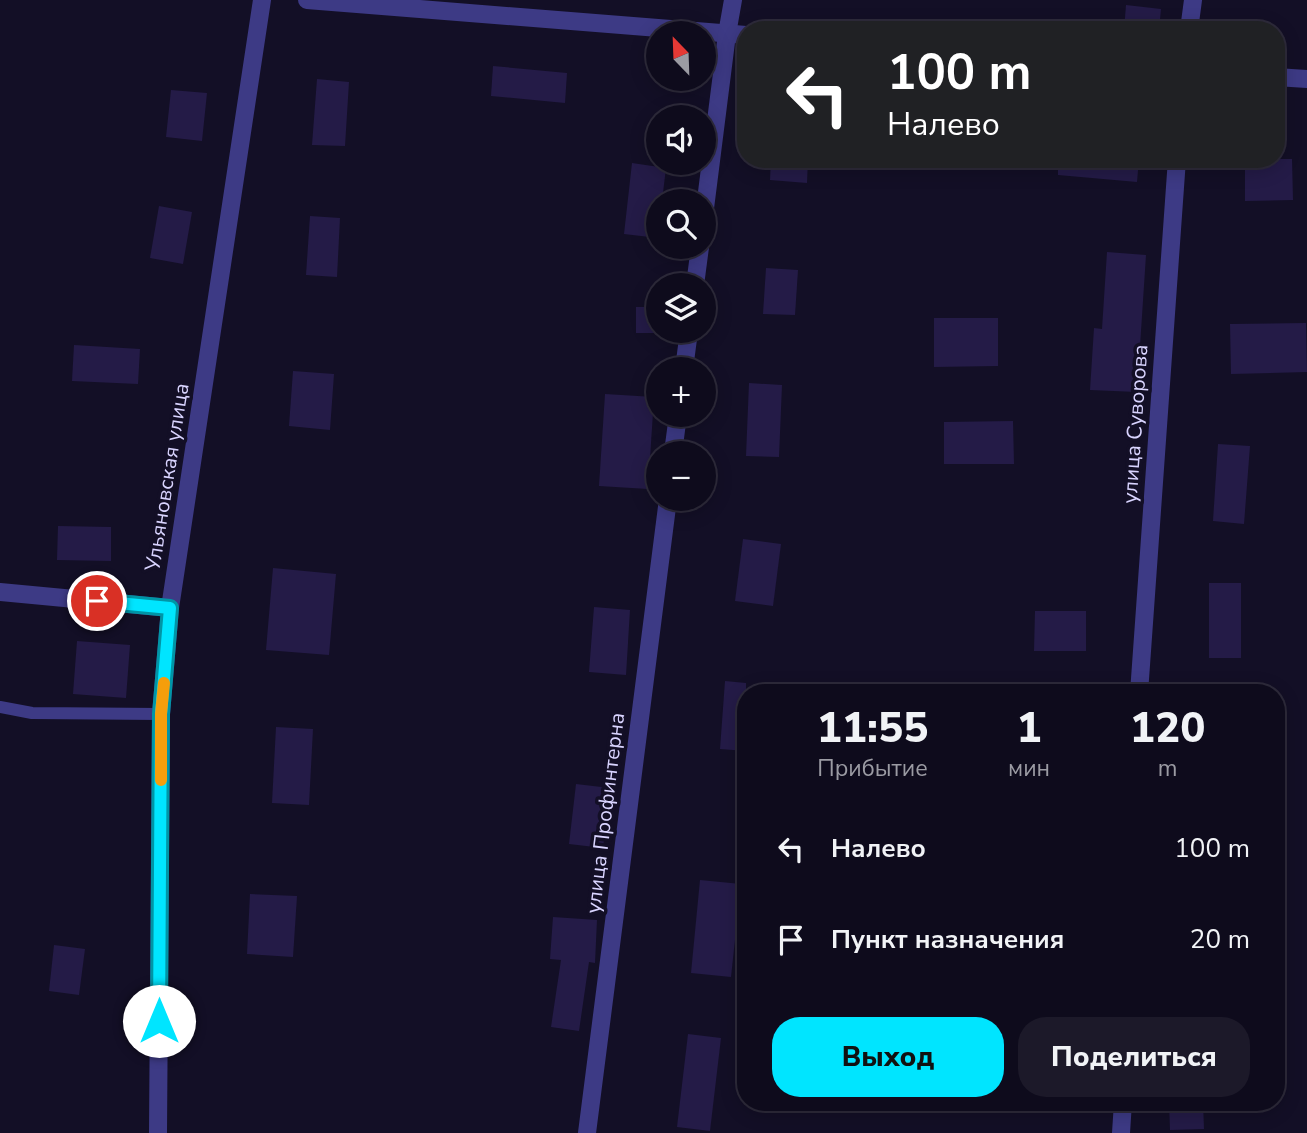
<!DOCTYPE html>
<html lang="ru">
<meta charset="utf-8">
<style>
:root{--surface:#0e0b1c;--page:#1c1929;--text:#f1f3f6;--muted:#9b9ba3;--line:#2e2b3b;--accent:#00e5ff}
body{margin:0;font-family:"Nunito Sans",sans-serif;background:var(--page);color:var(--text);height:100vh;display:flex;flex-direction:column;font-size:26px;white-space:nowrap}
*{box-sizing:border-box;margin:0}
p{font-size:23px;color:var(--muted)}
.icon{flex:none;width:38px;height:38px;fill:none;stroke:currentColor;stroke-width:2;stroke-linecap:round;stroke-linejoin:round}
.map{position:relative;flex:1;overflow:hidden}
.panel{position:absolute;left:737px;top:684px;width:548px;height:427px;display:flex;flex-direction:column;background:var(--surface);border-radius:28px;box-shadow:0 4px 18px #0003,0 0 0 2px var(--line)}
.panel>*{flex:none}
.banner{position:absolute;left:737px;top:21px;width:548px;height:147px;border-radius:28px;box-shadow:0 4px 18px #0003,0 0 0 2px var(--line);background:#202124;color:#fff;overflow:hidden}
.needle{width:46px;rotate:337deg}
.tools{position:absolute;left:646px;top:21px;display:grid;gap:14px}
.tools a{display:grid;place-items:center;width:70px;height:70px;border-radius:50%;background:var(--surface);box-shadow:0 4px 18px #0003,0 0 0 2px var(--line);font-size:35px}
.pin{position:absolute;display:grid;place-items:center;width:60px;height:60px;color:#fff;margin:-30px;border:4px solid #fff;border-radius:50%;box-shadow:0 2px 7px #0007}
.me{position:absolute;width:77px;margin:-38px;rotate:0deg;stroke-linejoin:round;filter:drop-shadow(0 0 5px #0008)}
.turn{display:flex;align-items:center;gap:24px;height:147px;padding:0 35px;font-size:32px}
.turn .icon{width:91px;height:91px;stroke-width:2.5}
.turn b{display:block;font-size:49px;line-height:60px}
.eta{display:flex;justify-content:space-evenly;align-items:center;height:119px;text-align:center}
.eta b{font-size:42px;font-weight:800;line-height:49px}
.action{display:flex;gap:14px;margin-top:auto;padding:14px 35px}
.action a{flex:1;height:80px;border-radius:28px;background:var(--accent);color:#111;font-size:28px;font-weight:800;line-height:80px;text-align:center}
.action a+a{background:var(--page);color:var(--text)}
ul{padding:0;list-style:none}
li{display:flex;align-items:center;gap:21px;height:91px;padding:0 35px}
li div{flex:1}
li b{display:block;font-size:26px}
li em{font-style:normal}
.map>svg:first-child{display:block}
</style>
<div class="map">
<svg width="1307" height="1133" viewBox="0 0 1307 1133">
<rect width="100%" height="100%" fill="#130f26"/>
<!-- building -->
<g fill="#241b47">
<path d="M1126,5L1161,9L1159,30H1124Z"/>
<path d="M493,66L567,73L565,103L491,96Z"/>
<path d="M317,79L349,82L345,146L312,145Z"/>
<path d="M171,90L207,93L202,141L166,137Z"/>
<path d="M771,159H808L807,183L770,180Z"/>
<path d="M1058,159H1139L1137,182L1058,175Z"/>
<path d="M1245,159H1292L1293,200L1245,201Z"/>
<path d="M632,163L666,168L662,201H658V238L624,234Z"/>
<path d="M159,206L192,212L183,264L150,258Z"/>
<path d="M310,216L340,218L337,277L306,275Z"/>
<path d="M1107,252L1146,255L1137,392L1090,390L1094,328L1102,329Z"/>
<path d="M766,268L798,270L795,315L763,314Z"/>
<rect x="636" y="307" width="22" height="26"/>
<path d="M934,318H998V366L934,367Z"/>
<path d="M1306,323L1307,372L1231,374L1230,324Z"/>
<path d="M74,345L140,349L138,384L72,381Z"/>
<path d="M293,371L334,374L330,430L289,426Z"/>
<path d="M749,383L782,385L779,457L746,456Z"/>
<path d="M605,394L654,397L648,489L599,486Z"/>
<path d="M1013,421L1014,464H944V422Z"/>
<path d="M1218,444L1250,446L1244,524L1213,521Z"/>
<path d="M58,526L111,527V561L57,560Z"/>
<path d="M743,539L781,544L773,606L735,601Z"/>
<path d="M273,568L336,574L329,655L266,650Z"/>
<rect x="1209" y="583" width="32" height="75"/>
<path d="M594,607L630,610L626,675L589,672Z"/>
<path d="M1035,611H1086V651H1034Z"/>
<path d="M77,641L130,645L126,698L73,694Z"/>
<path d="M725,681L746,683V751L720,749Z"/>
<path d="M276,727L313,729L309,805L272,803Z"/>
<path d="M576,784L610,788L603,848L569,844Z"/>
<path d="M700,880L741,884L731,977L691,973Z"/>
<path d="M250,894L297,896L293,957L247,954Z"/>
<path d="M553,917L597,920L595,963L589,962L579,1031L551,1027L561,960L550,959Z"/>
<path d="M54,945L85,949L79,995L49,991Z"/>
<path d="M688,1034L721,1038L710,1131L677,1127Z"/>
<path d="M1169,1102H1203L1204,1129L1170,1130Z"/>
</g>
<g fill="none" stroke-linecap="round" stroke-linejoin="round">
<!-- service -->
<path stroke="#3d3a85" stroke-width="12" d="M0,707L32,713L161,714"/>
<!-- minor -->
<g stroke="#3d3a85" stroke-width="18">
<path d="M307,0L746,35"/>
<path d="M1189,30L1193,0"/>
<path d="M1276,77L1307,79"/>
<path d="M704,216L727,34L733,0"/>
<path d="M695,285L700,247"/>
<path d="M684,369L689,331"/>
<path d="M673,453L678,415"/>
<path d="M0,592L170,608"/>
<path d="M1139,693L1177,159"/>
<path d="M587,1133L668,499"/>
<path d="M1121,1133L1123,1102"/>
</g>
<!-- tertiary -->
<path stroke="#3d3a85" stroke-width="18" d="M158,1133L161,714L170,608L262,0"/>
</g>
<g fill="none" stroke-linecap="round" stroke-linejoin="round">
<defs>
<path id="route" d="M97,601L170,608L161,714L159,1021"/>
</defs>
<!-- route casing -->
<use href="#route" stroke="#0095a6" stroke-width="18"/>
<!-- route -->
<use href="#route" stroke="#00e5ff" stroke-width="12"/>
<!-- slow -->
<path stroke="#f59e0b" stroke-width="12" d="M161,780V714L164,683"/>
</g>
<g text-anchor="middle" stroke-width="7" stroke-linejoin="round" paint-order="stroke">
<!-- street labels -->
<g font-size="21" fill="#d9d4ff" stroke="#130f26">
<text transform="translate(1135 424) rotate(-86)" y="7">улица Суворова</text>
<text transform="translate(167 477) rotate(-81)" y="7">Ульяновская улица</text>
<text transform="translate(605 813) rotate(-83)" y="7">улица Профинтерна</text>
</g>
</g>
</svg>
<div class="tools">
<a><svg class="needle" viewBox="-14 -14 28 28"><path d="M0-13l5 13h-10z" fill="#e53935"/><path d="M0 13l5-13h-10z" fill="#9b9ba3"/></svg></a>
<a><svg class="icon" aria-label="sound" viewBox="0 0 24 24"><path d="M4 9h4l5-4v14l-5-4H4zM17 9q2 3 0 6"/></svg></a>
<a><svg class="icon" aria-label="search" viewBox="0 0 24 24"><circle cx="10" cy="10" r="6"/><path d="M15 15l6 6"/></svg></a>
<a><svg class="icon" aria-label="layers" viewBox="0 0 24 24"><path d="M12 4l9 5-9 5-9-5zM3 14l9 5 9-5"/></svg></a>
<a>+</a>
<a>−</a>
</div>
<div class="pin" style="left:97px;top:601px;background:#d93025"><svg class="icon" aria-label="arrive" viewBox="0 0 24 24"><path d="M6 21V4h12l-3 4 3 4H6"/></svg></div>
<svg class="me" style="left:159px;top:1021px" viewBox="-20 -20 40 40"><circle r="19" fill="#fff"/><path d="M0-13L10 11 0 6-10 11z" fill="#00e5ff"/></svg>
<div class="banner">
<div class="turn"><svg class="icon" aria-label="left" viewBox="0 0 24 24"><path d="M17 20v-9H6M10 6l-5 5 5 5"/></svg><div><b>100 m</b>Налево</div></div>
</div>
<section class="panel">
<div class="eta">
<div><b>11:55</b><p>Прибытие</p></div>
<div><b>1</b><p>мин</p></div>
<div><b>120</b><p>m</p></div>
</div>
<ul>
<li><svg class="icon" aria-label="left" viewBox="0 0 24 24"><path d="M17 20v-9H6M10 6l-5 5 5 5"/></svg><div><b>Налево</b></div><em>100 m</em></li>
<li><svg class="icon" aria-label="arrive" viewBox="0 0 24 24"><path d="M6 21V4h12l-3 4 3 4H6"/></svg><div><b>Пункт назначения</b></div><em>20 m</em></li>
</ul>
<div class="action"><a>Выход</a><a>Поделиться</a></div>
</section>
</div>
